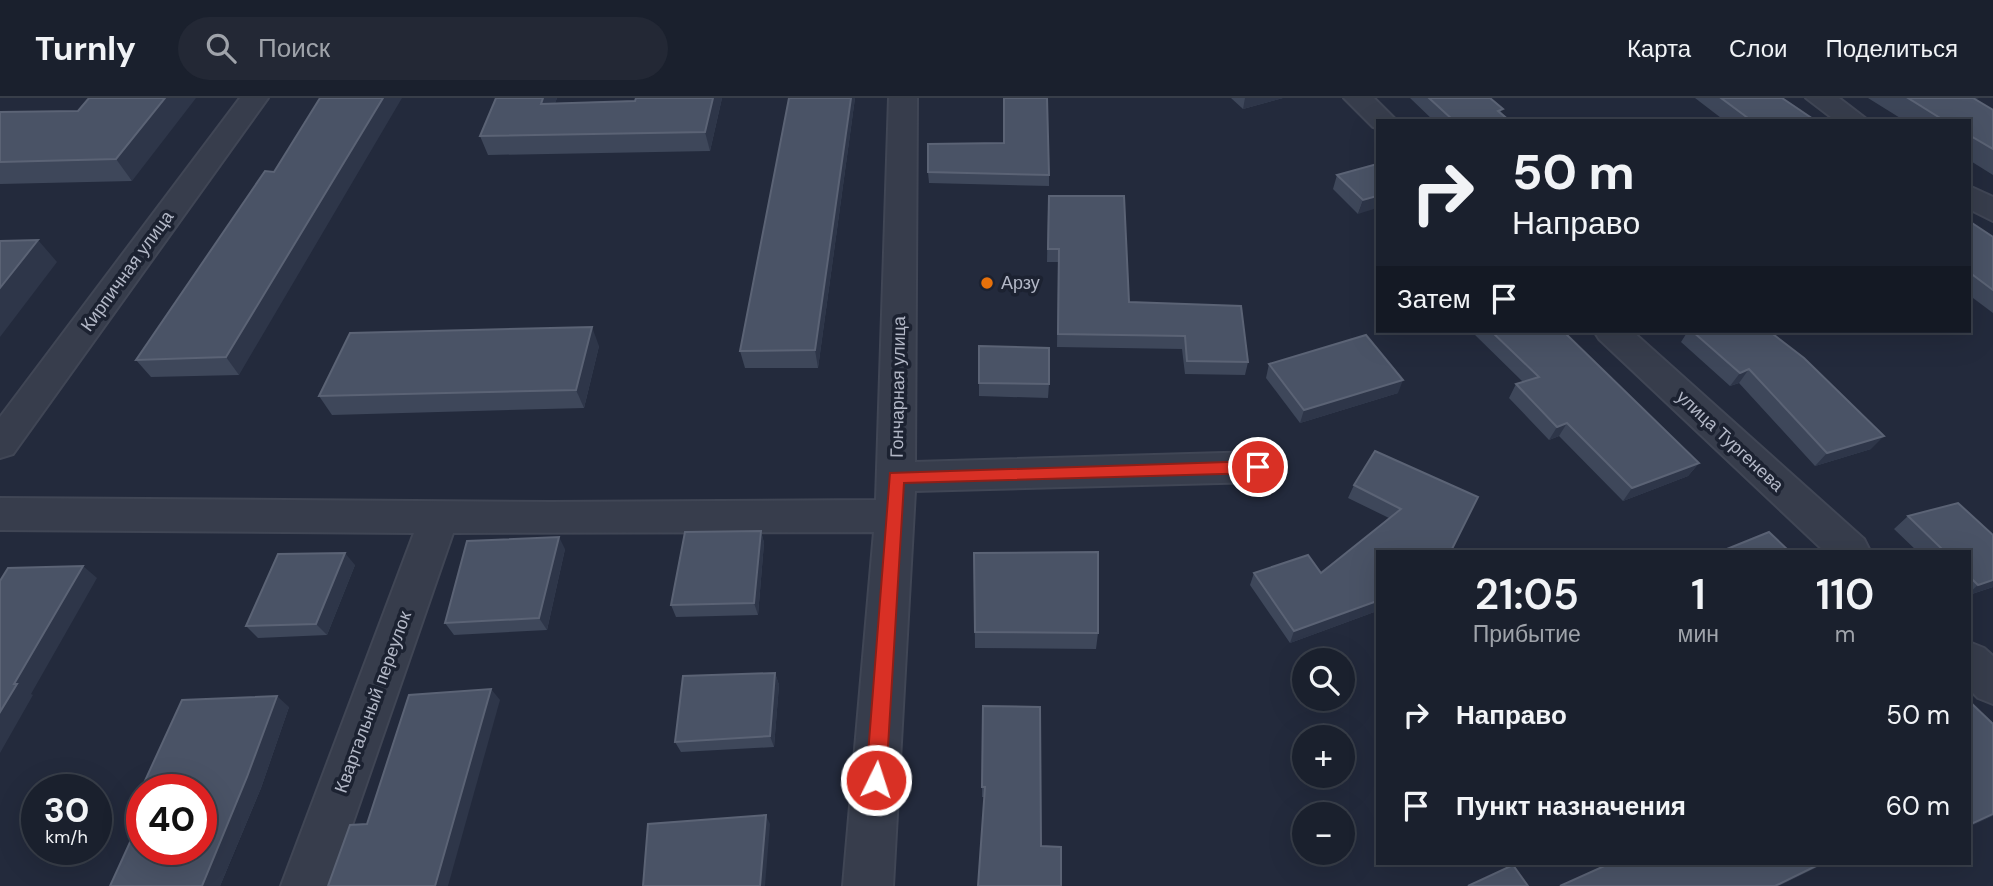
<!DOCTYPE html>
<html lang="ru">
<meta charset="utf-8">
<style>
:root{--surface:#1a202d;--page:#232835;--text:#f1f3f6;--muted:#9fa3aa;--line:#383e49}
body{margin:0;font-family:"DM Sans",sans-serif;background:var(--page);color:var(--text);height:100vh;display:flex;flex-direction:column;font-size:26px;white-space:nowrap}
*{box-sizing:border-box;margin:0}
p{font-size:23px;color:var(--muted)}
.icon{flex:none;width:38px;height:38px;fill:none;stroke:currentColor;stroke-width:2;stroke-linecap:round;stroke-linejoin:round}
.map{position:relative;flex:1;overflow:hidden}
.sheet{position:absolute;left:1376px;top:452px;width:595px;height:315px;display:flex;flex-direction:column;background:var(--surface);border-radius:0px;box-shadow:0 7px 28px #0002,0 0 0 2px var(--line)}
.sheet>*{flex:none}
.banner{position:absolute;left:1376px;top:21px;width:595px;height:214px;border-radius:0px;box-shadow:0 7px 28px #0002,0 0 0 2px var(--line);background:#1a202d;color:var(--text);overflow:hidden}
.fabs{position:absolute;left:1292px;top:550px;display:grid;gap:14px}
.fabs a{display:grid;place-items:center;width:63px;height:63px;border-radius:50%;background:var(--surface);box-shadow:0 7px 28px #0002,0 0 0 2px var(--line);font-size:35px}
.speed{position:absolute;left:21px;top:676px;display:flex;gap:14px;font-size:35px;font-weight:700;text-align:center}
.speed>*{display:grid;place-content:center;width:91px;height:91px;border-radius:50%;background:var(--surface);box-shadow:0 7px 28px #0002,0 0 0 2px var(--line);line-height:1}
.speed small{font-size:18px;font-weight:400}
.speed .limit{border:10px solid #d22;background:#fff;color:#111}
.pin{position:absolute;display:grid;place-items:center;width:60px;height:60px;color:#fff;margin:-30px;border:4px solid #fff;border-radius:50%;box-shadow:0 2px 7px #0007}
.me{position:absolute;width:77px;margin:-38px;rotate:4deg;stroke-linejoin:round;filter:drop-shadow(0 0 5px #0008)}
.turn{display:flex;align-items:center;gap:24px;height:147px;padding:0 21px;font-size:32px}
.turn .icon{width:91px;height:91px;stroke-width:2.5}
.turn b{display:block;font-size:49px;line-height:60px}
.then{display:flex;align-items:center;height:66px;padding:0 21px;background:#0003;gap:14px;font-size:26px}
.eta{display:flex;justify-content:space-evenly;align-items:center;height:119px;text-align:center}
.eta b{font-size:42px;font-weight:600;line-height:49px}
ul{padding:0;list-style:none}
li{display:flex;align-items:center;gap:21px;height:91px;padding:0 21px}
li div{flex:1}
li b{display:block;font-size:26px}
li em{font-style:normal}
header{display:flex;align-items:center;gap:42px;box-sizing:border-box;height:98px;padding:0 35px;background:var(--surface);border-bottom:2px solid var(--line)}
header strong{font-size:33px}
nav{display:flex;gap:38px;margin-inline-start:auto;font-size:24px}
.search{width:490px;height:63px;background:var(--page);display:flex;align-items:center;gap:18px;box-sizing:border-box;padding:0 24px;border-radius:38px;color:var(--muted);font-size:26px}
.map>svg:first-child{display:block}
</style>
<header>
<strong>Turnly</strong>
<div class="search"><svg class="icon" aria-label="search" viewBox="0 0 24 24"><circle cx="10" cy="10" r="6"/><path d="M15 15l6 6"/></svg>Поиск</div>
<nav><a>Карта</a><a>Слои</a><a>Поделиться</a></nav>
</header>
<div class="map">
<svg width="1993" height="788" viewBox="0 0 1993 788">
<rect width="100%" height="100%" fill="#232a3c"/>
<g fill="none" stroke-linecap="round" stroke-linejoin="round">
<defs>
<g id="minor">
<path d="M240,0H268L13,356L0,360V319Z"/>
<path d="M889,0H917L915,364L1258,354L1271,359L1277,369L1271,379L1258,384L915,393L893,788H843L874,434L453,435L331,788H281L414,435L0,432V400L551,404L876,402Z"/>
<path d="M1344,0H1374L1397,23H1377V30L1373,29Z"/>
<path d="M1806,0H1839L1869,23H1836Z"/>
<path d="M1969,88L1993,99V123L1969,111Z"/>
<path d="M1594,233H1632L1864,441L1870,453H1824L1599,241Z"/>
<path d="M1969,544L1984,550L1993,558V606L1978,600L1969,591Z"/>
</g>
</defs>
<!-- minor casing -->
<use href="#minor" stroke="#404655" stroke-width="4"/>
<!-- minor -->
<use href="#minor" fill="#373d4c" fill-rule="evenodd"/>
</g>
<!-- wall -->
<g fill="#3e475a">
<path d="M89,0L132,83L0,86V14L78,13Z"/>
<path d="M496,0H557L555,5L722,0L710,53L488,57L480,38Z"/>
<path d="M789,0H855L818,270H745L740,253Z"/>
<path d="M1231,0H1283L1243,11Z"/>
<path d="M1410,0H1490L1502,15L1510,23H1434Z"/>
<path d="M1695,0H1782L1816,23H1725Z"/>
<path d="M1868,0H1979L1975,1L1993,12V77L1969,62V23H1905Z"/>
<path d="M1377,66L1358,116L1333,91L1337,77Z"/>
<path d="M274,74L239,277L151,279L136,262Z"/>
<path d="M928,74L1049,77V88L929,85Z"/>
<path d="M1048,111L1129,204L1248,264L1245,277L1185,276L1182,251L1057,249L1058,164H1047Z"/>
<path d="M1969,123L1993,139V215L1969,197Z"/>
<path d="M1474,233H1563L1699,365L1688,378L1623,403L1559,338L1549,342L1509,300L1516,286L1523,284L1473,235Z"/>
<path d="M1688,233H1769L1871,351L1815,368L1739,285L1730,288L1681,244Z"/>
<path d="M599,248L584,310L332,317L319,298Z"/>
<path d="M979,248L1049,286L1048,300L979,298Z"/>
<path d="M1269,266L1398,295L1300,325L1266,280Z"/>
<path d="M1354,387L1478,399L1377,453V513L1290,545L1250,487L1254,475H1321L1389,420L1348,400Z"/>
<path d="M1908,418L1993,437V489L1969,497V453H1917L1894,431Z"/>
<path d="M761,433L764,445L758,517L676,519L671,507Z"/>
<path d="M565,451L547,532L454,537L445,525Z"/>
<path d="M974,455L1098,535L1096,551L975,550Z"/>
<path d="M355,467L327,537L258,540L246,528Z"/>
<path d="M775,575L779,587L774,649L681,654L675,644Z"/>
<path d="M983,608L1041,748L1061,788L985,699H982Z"/>
<path d="M289,609L261,690L220,788H110L201,691H150L143,687Z"/>
</g>
<!-- shaded-wall -->
<g fill="#2e3649">
<path d="M165,0H196L132,83L116,61Z"/>
<path d="M383,0H402L239,277L226,259Z"/>
<path d="M543,0H557L548,24L541,6Z"/>
<path d="M713,0H722L710,53L705,34Z"/>
<path d="M851,0H855L818,270L815,252Z"/>
<path d="M1245,0H1283L1243,11Z"/>
<path d="M1377,98V110L1358,116L1363,102Z"/>
<path d="M38,142L57,164L0,239V190Z"/>
<path d="M592,229L599,248L584,310L576,292Z"/>
<path d="M1749,271L1739,285L1730,288L1740,275Z"/>
<path d="M1403,282L1398,295L1300,325L1304,312Z"/>
<path d="M1567,325L1559,338L1549,342L1557,329Z"/>
<path d="M1884,338L1871,351L1815,368L1827,355Z"/>
<path d="M1699,365L1688,378L1623,403L1632,390Z"/>
<path d="M761,433L764,445L758,517L754,505Z"/>
<path d="M559,439L565,451L547,532L539,520Z"/>
<path d="M345,455L355,467L327,537L316,526Z"/>
<path d="M83,468L97,480L31,596L33,597L0,655V614L14,586Z"/>
<path d="M1993,482V489L1969,497V495L1978,487Z"/>
<path d="M1377,503V513L1290,545L1294,533Z"/>
<path d="M775,575L779,587L774,649L770,638Z"/>
<path d="M491,591L500,602L448,788H435Z"/>
<path d="M277,598L289,609L261,690L220,788H202Z"/>
<path d="M1993,716V718L1969,729V727Z"/>
<path d="M766,717L770,726L765,788H760Z"/>
<path d="M1822,765H1826L1779,788H1775Z"/>
</g>
<!-- building -->
<g fill="#4a5366" stroke="#5b6375" stroke-width="2">
<path d="M89,0H165L116,61L0,64V14L78,13Z"/>
<path d="M320,0H383L226,259L136,262L265,73L274,74Z"/>
<path d="M496,0H543L541,6L635,3L636,0H713L705,34L480,38Z"/>
<path d="M789,0H851L815,252L740,253Z"/>
<path d="M1004,0H1047L1049,77L928,74V46L1004,45Z"/>
<path d="M1429,0H1490L1503,11L1498,13L1510,23H1454Z"/>
<path d="M1721,0H1782L1816,23H1752Z"/>
<path d="M1908,0H1973L1993,12V51L1969,37V23H1945Z"/>
<path d="M1377,66V98L1363,102L1337,77Z"/>
<path d="M1049,98H1124L1129,204L1241,208L1248,264L1187,263L1185,238L1058,236L1059,151H1048Z"/>
<path d="M1969,123L1993,139V192L1969,174Z"/>
<path d="M38,142L0,190V143Z"/>
<path d="M592,229L576,292L319,298L350,235Z"/>
<path d="M1491,233H1563L1699,365L1632,390L1567,325L1557,329L1516,286L1539,279Z"/>
<path d="M1692,233H1769L1804,260L1884,338L1827,355L1749,271L1740,275Z"/>
<path d="M1366,237L1403,282L1304,312L1269,266Z"/>
<path d="M979,248L1049,250V286L979,285Z"/>
<path d="M1375,353L1478,399L1451,453H1377V503L1294,533L1254,475L1308,457L1321,475L1401,411L1354,387Z"/>
<path d="M1958,405L1993,437V482L1978,487L1969,478V453H1944L1908,418Z"/>
<path d="M761,433L754,505L671,507L685,434Z"/>
<path d="M1769,434L1789,453H1722Z"/>
<path d="M559,439L539,520L445,525L467,443Z"/>
<path d="M1098,454V535L975,534L974,455Z"/>
<path d="M345,455L316,526L246,528L278,456Z"/>
<path d="M83,468L14,586H17L0,614V483L8,470Z"/>
<path d="M775,575L770,638L675,644L683,578Z"/>
<path d="M491,591L435,788H328L350,727L367,726L409,597Z"/>
<path d="M277,598L247,679L202,788H110L142,718V751H201V691H154L156,686L143,687L182,602Z"/>
<path d="M1969,603L1993,626V716L1969,727Z"/>
<path d="M983,608L1040,609L1041,748L1061,749V788H978L985,689H982Z"/>
<path d="M766,717L760,788H643L648,726Z"/>
<path d="M1611,765H1822L1775,788H1560Z"/>
<path d="M1513,767L1528,788H1468Z"/>
</g>
<!-- route -->
<path fill="#d93025" stroke="#8d1f18" stroke-width="2" d="M1258,363L1266,369L1258,375L904,385L886,682L883,689L876,691L869,689L866,682L890,375Z"/>
<!-- markers -->
<circle fill="#e8710a" stroke="#1c2231" stroke-width="2.5" cx="987" cy="185" r="7"/>
<g text-anchor="middle" stroke-width="7" stroke-linejoin="round" paint-order="stroke">
<!-- street labels -->
<g font-size="18" fill="#b3b8c7" stroke="#1c2231">
<text transform="translate(127 173) rotate(-54)" y="6">Кирпичная улица</text>
<text transform="translate(898 289) rotate(-89)" y="6">Гончарная улица</text>
<text transform="translate(1730 343) rotate(43)" y="6">улица Тургенева</text>
<text transform="translate(373 604) rotate(-70)" y="6">Квартальный переулок</text>
</g>
<!-- poi labels -->
<g font-size="18" fill="#b3b8c7" stroke="#1c2231" text-anchor="start">
<text x="1001" y="191">Арзу</text>
</g>
</g>
</svg>
<div class="fabs">
<a><svg class="icon" aria-label="search" viewBox="0 0 24 24"><circle cx="10" cy="10" r="6"/><path d="M15 15l6 6"/></svg></a>
<a>+</a>
<a>−</a>
</div>
<div class="speed"><div>30<small>km/h</small></div><div class="limit">40</div></div>
<div class="pin" style="left:1258px;top:369px;background:#d93025"><svg class="icon" aria-label="arrive" viewBox="0 0 24 24"><path d="M6 21V4h12l-3 4 3 4H6"/></svg></div>
<svg class="me" style="left:876px;top:682px" viewBox="-20 -20 40 40"><circle r="17" fill="#d93025" stroke="#fff" stroke-width="3"/><path d="M0-11L8 9 0 5-8 9z" fill="#fff"/></svg>
<div class="banner">
<div class="turn"><svg class="icon" aria-label="right" viewBox="0 0 24 24"><path d="M7 20v-9h11M14 6l5 5-5 5"/></svg><div><b>50 m</b>Направо</div></div>
<div class="then">Затем<svg class="icon" aria-label="arrive" viewBox="0 0 24 24"><path d="M6 21V4h12l-3 4 3 4H6"/></svg></div>
</div>
<section class="sheet">
<div class="eta">
<div><b>21:05</b><p>Прибытие</p></div>
<div><b>1</b><p>мин</p></div>
<div><b>110</b><p>m</p></div>
</div>
<ul>
<li><svg class="icon" aria-label="right" viewBox="0 0 24 24"><path d="M7 20v-9h11M14 6l5 5-5 5"/></svg><div><b>Направо</b></div><em>50 m</em></li>
<li><svg class="icon" aria-label="arrive" viewBox="0 0 24 24"><path d="M6 21V4h12l-3 4 3 4H6"/></svg><div><b>Пункт назначения</b></div><em>60 m</em></li>
</ul>
</section>
</div>
